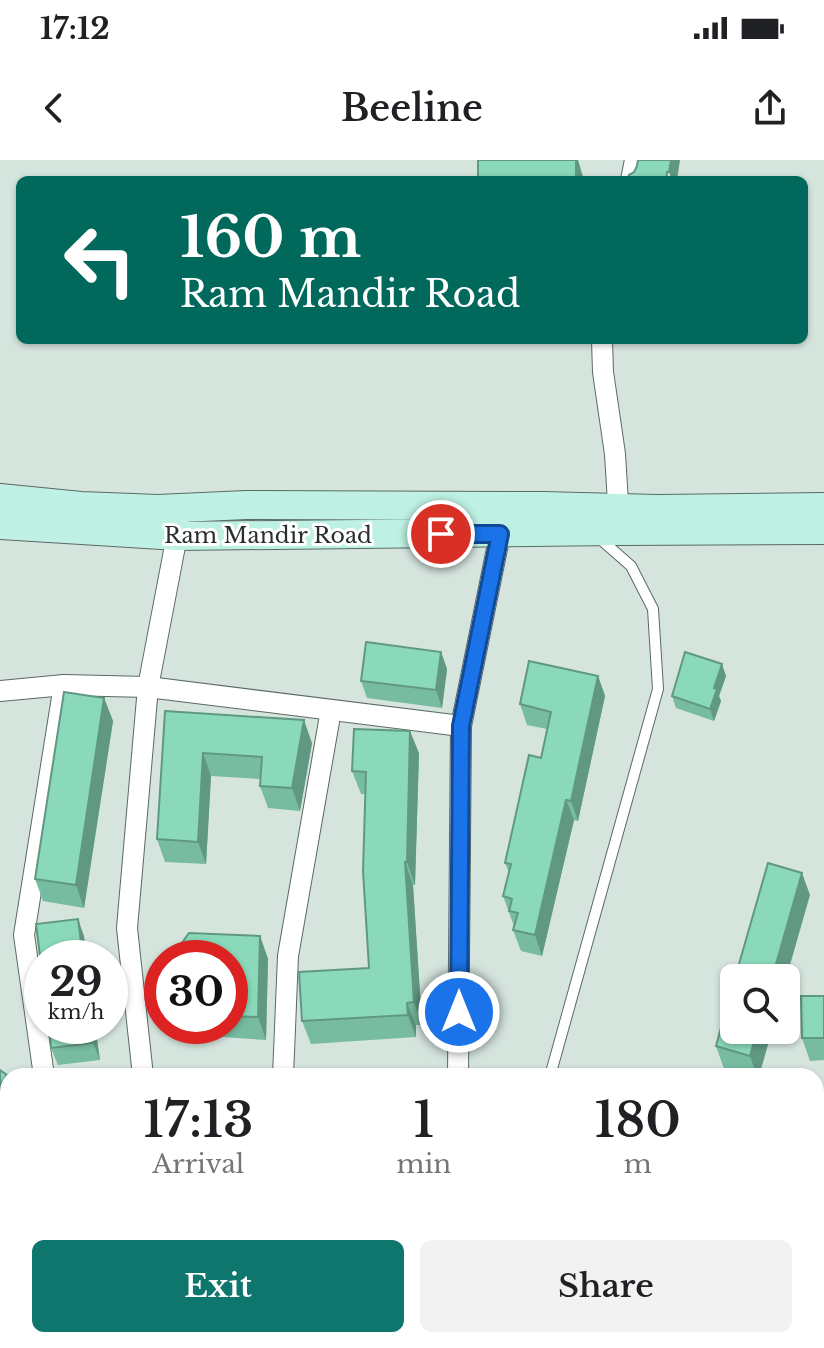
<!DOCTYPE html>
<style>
:root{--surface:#fff;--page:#f2f2f2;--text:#202124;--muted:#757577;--accent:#0f766e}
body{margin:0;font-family:"Libre Baskerville",serif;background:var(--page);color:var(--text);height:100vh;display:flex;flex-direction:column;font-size:30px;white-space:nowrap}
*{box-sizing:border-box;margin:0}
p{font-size:26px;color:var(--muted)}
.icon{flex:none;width:44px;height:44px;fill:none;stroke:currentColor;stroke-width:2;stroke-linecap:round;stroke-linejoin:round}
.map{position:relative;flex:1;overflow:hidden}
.sheet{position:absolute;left:0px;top:908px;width:824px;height:280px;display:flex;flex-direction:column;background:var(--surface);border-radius:24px 24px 0 0;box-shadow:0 2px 6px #0004}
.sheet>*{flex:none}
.top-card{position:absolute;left:16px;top:16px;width:792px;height:168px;border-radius:12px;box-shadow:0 2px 6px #0004;background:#00695c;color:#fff;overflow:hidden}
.buttons{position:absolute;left:720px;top:804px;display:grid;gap:16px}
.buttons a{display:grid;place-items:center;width:80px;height:80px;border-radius:12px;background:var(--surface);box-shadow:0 2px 6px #0004;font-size:40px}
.speed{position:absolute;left:24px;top:780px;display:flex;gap:16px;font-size:40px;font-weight:700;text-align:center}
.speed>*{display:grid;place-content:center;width:104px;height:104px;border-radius:50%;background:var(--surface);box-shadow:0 2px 6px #0004;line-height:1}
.speed small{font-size:20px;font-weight:400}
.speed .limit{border:12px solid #d22;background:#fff;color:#111}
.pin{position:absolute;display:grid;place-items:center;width:68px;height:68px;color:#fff;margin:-34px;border:4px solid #fff;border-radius:50%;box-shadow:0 2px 8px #0007}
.me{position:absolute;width:88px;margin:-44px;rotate:0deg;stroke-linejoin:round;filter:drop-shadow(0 0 6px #0008)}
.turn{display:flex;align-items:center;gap:28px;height:168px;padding:0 32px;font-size:36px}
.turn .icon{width:104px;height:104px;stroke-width:2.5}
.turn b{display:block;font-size:56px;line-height:68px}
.eta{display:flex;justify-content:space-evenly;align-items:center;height:136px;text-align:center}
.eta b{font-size:48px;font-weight:600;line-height:56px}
.action{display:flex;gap:16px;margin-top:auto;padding:16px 32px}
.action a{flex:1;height:92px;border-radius:12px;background:var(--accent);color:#fff;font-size:32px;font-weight:600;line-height:92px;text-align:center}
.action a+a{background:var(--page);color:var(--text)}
.status{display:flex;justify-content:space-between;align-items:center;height:56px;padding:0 40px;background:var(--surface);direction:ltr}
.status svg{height:22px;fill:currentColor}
header{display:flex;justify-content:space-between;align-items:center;height:104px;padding:0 32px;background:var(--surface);font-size:36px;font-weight:600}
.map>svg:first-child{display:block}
</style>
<div class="status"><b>17:12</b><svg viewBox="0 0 49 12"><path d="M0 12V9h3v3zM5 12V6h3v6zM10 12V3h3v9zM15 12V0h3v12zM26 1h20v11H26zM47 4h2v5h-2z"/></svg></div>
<header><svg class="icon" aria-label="back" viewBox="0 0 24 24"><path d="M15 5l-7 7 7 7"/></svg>Beeline<svg class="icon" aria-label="share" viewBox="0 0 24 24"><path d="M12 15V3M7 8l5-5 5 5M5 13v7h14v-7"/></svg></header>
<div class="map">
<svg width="824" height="1188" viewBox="0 0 824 1188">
<rect width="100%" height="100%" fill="#d5e5de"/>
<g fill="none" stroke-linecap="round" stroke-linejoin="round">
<defs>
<path id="service" d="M550,916L658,529L653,449L631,406L598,377"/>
<g id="minor">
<path d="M631,20L635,0"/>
<path d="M602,180L603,212L615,294L619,359"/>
<path d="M0,531L64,525L148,527L461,566"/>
<path d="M44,916L24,775L64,525"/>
<path d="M143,916L127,768L148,527L179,365"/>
<path d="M283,916L288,796L331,550"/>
<path d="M458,916L461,566L500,374V360"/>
<path d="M816,951H824"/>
<path d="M0,1000L8,990"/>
<path d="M2,1188L8,1169"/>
<path d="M36,1188L39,1180"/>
<path d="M271,1188L275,1180"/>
</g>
<g id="secondary">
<path d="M0,338L81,346L158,349L246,345L543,346L657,349L824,347"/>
<path d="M0,365L178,376L619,371L824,370"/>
</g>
</defs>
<!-- service casing -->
<use href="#service" stroke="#5a6963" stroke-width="12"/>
<!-- minor casing -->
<use href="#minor" stroke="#5a6963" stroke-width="22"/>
<!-- secondary casing -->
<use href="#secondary" stroke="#5a6963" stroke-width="30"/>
<!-- service -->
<use href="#service" stroke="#fff" stroke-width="10"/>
<!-- minor -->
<use href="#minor" stroke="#fff" stroke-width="20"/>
<!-- secondary -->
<use href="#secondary" stroke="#bef1e3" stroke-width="28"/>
</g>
<!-- wall -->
<g fill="#77bba0">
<path d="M441,492L447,509L442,548L367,538L361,521Z"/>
<path d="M598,516L605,536L578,661L574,660L542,796L521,791L513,770L514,766L503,736L509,713L505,703L541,598L547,569L527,565L520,544Z"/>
<path d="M726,516L719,536L721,541L714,561L676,548L672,536Z"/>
<path d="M104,538L113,561L84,748L43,741L35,719Z"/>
<path d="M165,551L312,583L300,651L268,648L260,626V619L211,616L206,704L165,702L157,679Z"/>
<path d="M419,593L415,725H413L422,865H416V877L311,884L302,861L369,808L365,634H361L352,611Z"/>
<path d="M260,776L268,799L266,880L192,875L187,866H230V798Z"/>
<path d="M824,836V900L810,901L802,878Z"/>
<path d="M49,866H95L100,900L58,905L51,888Z"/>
<path d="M734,870H772L759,916H749L724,909L716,886Z"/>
<path d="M641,1180H702L700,1188H639Z"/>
</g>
<!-- shaded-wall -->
<g fill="#619882">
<path d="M576,0H578L584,20H576Z"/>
<path d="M671,0H680L677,20H672L669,12Z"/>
<path d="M441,492L447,509L442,548L436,530Z"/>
<path d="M722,504L726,516L719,536L721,541L714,561L710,549L714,528Z"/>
<path d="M598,516L605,536L578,661L571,641Z"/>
<path d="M104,538L113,561L84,748L76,725Z"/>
<path d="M304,560L312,583L300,651L292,628Z"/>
<path d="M410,571L419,593L415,725L407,702Z"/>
<path d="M203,593L211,616L206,704L198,682Z"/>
<path d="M566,640L574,660L542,796L535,775Z"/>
<path d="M405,702L413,725L422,865L414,842Z"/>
<path d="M802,713L810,735L786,819V818H772Z"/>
<path d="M78,759L84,776L87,798H83Z"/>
<path d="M260,776L268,799L266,880L258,857Z"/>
<path d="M407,843L416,865V877L408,855Z"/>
<path d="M91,866H95L100,900L93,883Z"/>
<path d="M757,870H772L759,916H757L750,896Z"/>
<path d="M7,915L8,948L0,959V925Z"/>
<path d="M816,1053L824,1109V1159L816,1102Z"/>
<path d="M8,1065V1100L4,1106L0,1123V1077Z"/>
<path d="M230,1180H252L247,1188H225Z"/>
<path d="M334,1180H338L341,1188H329Z"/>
<path d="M672,1180H679L681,1188H669Z"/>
<path d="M688,1180H702L700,1188H691Z"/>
</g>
<!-- building -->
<g fill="#8ad9ba" stroke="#619882" stroke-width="2">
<rect x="478" y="0" width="98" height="20"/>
<path d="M638,0H671L669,12H667L666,20H628L629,15L634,12L637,6Z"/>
<path d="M366,482L441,492L436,530L361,521Z"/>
<path d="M685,492L722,504L714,528L717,529L710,549L672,536Z"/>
<path d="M529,501L598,516L571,641L566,640L535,775L513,770L518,753L509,751L512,739L503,736L511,704L505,703L529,595L541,598L551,552L520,544Z"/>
<path d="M64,532L104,538L76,725L35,719Z"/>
<path d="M165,551L304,560L292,628L260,626L262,597L203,593L198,682L157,679Z"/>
<path d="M354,569L410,571L407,702H405L414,842L407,843L408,855L302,861L299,812L369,808L363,711L366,612L352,611Z"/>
<path d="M768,703L802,713L772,818H735Z"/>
<path d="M78,759L83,798H42V812L36,764Z"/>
<path d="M189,773L260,776L258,857L230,856V798H171Z"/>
<path d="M734,821V870H757L750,896L716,886Z"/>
<path d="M801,836H824V878H802Z"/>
<path d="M49,866H91L93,883L51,888Z"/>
<path d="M0,910L7,915L0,925Z"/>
<path d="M0,1031L8,1034V1065L0,1077Z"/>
<path d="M816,1102L824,1159V1188H786L785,1180H816Z"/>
<path d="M177,1180H230L225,1188H173Z"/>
<path d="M282,1180H334L329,1188H277Z"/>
<path d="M641,1180H672L669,1188H639Z"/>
<path d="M710,1180H717L747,1188H708Z"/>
</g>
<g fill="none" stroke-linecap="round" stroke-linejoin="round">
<defs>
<path id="route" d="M441,374H500L461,566L459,852"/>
</defs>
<!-- route casing -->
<use href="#route" stroke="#114b97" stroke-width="20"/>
<!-- route -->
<use href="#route" stroke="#1a73e8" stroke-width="14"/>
</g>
<g text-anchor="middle" stroke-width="6" stroke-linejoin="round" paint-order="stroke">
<!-- street labels -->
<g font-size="22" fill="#292f2c" stroke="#fff">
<text x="268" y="383">Ram Mandir Road</text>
</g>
</g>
</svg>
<div class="buttons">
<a><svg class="icon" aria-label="search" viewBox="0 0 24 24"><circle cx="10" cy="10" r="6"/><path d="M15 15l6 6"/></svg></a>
</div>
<div class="speed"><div>29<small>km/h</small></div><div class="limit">30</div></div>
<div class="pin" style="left:441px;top:374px;background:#d93025"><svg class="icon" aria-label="arrive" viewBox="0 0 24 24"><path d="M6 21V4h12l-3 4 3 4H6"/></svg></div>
<svg class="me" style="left:459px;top:852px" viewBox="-20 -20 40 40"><circle r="17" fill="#1a73e8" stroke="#fff" stroke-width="3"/><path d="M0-11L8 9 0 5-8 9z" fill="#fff"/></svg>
<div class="top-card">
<div class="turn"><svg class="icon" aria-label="left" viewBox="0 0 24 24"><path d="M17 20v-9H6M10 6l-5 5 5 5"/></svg><div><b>160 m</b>Ram Mandir Road</div></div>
</div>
<section class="sheet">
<div class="eta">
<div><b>17:13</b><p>Arrival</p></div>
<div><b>1</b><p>min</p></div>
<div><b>180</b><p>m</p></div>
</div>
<div class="action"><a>Exit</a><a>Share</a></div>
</section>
</div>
